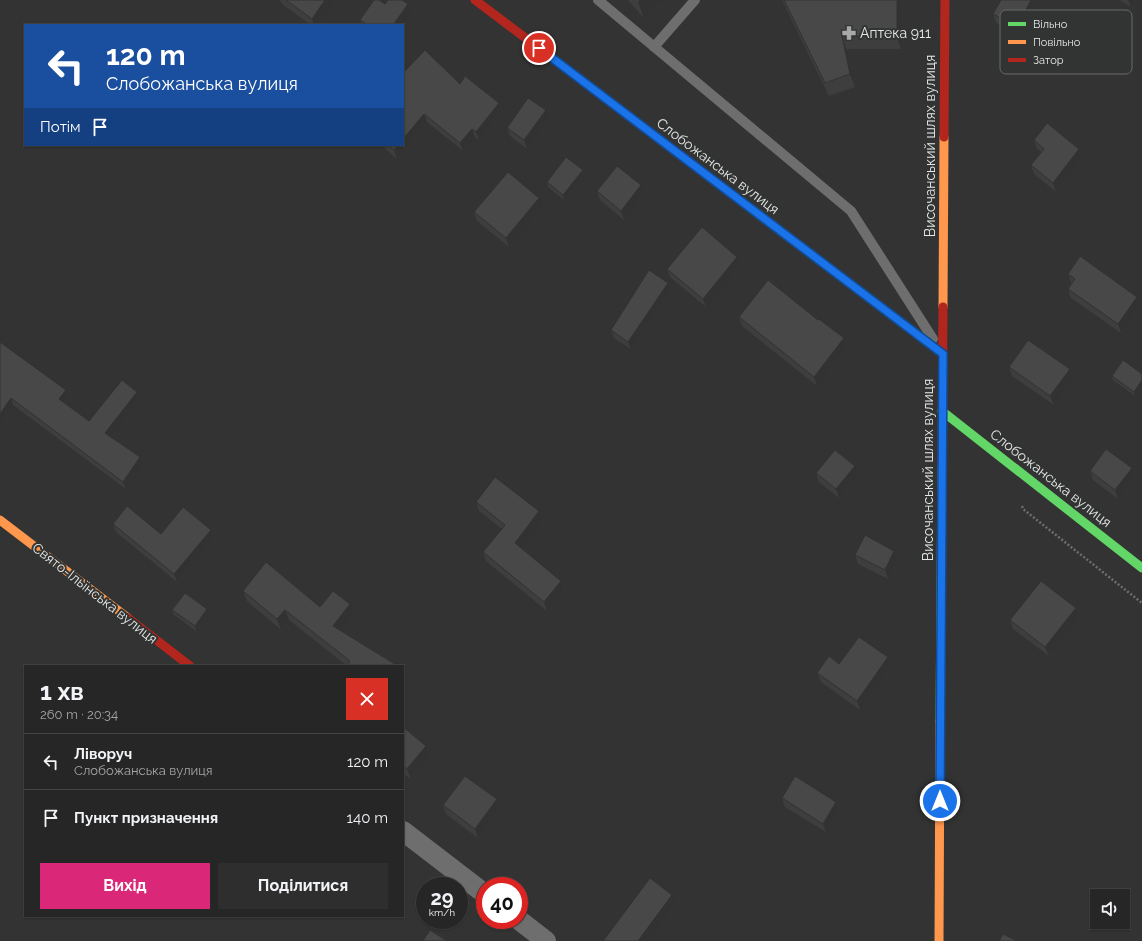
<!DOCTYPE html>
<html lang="uk">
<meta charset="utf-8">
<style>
:root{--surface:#262626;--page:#2e2e2e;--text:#f1f3f6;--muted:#a4a5a7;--line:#424343;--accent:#db2777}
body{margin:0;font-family:Raleway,sans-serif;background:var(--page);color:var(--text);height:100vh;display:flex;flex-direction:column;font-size:15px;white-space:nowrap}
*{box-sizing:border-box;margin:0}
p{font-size:13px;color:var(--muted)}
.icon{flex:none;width:22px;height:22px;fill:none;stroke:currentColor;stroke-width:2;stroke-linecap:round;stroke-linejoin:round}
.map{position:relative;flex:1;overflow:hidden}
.sheet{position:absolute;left:24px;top:665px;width:380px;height:252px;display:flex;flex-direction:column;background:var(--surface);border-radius:0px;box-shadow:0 1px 3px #0004,0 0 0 1px var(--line)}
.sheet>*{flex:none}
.banner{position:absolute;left:24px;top:24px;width:380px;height:122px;border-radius:0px;box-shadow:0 1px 3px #0004,0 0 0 1px var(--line);background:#1a4fa0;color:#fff;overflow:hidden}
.fabs{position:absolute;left:1090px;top:889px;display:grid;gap:8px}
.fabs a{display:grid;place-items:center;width:40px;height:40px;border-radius:0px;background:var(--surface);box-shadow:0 1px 3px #0004,0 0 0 1px var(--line);font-size:20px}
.speed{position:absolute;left:416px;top:877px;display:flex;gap:8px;font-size:20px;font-weight:700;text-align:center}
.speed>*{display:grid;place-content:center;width:52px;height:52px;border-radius:50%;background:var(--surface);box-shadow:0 1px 3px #0004,0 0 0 1px var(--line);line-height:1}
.speed small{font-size:10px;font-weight:400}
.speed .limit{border:6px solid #d22;background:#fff;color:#111}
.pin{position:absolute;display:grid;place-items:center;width:34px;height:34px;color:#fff;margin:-17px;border:2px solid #fff;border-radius:50%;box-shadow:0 1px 4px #0007}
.me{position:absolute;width:44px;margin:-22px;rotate:0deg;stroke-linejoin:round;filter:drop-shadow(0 0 3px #0008)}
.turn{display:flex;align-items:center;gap:14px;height:84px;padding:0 16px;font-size:18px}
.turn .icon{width:52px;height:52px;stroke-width:2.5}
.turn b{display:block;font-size:28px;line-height:34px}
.then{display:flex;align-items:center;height:38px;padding:0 16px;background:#0003;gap:8px;font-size:15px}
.round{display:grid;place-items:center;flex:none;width:42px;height:42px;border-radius:0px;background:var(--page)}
.overview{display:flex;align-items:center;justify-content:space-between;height:68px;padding:0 16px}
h1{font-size:24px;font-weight:700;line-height:30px}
.cta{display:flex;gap:8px;margin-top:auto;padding:8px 16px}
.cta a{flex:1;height:46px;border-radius:0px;background:var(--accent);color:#fff;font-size:16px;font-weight:700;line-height:46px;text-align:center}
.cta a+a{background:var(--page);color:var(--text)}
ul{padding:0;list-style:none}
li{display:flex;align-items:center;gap:12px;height:56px;padding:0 16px;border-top:1px solid var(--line)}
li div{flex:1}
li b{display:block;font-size:15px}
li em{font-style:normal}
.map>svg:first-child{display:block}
</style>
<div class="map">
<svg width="1142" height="941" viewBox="0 0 1142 941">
<rect width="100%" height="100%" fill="#333"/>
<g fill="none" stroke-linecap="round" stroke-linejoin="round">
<!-- path -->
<path stroke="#6e6e6e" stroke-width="2.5" stroke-dasharray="2 2" stroke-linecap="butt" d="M1022,506L1023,509L1142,603"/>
<!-- lane -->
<g stroke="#6e6e6e" stroke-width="10">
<path d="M598,0L851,211L933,339"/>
<path d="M654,47L695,0"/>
</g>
<!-- street -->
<g stroke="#6e6e6e" stroke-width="20">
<path d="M403,831L485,894"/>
<path d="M519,920L546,941"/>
</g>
<!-- fast -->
<g stroke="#63d668" stroke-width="9">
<path d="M729,192L943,354"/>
<path d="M942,411L1142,568"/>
<path d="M940,721L942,466"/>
</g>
<!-- slow -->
<g stroke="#ff974d" stroke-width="9">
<path d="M580,79L729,192"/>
<path d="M943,307L944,137"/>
<path d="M0,520L128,618"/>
<path d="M939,941L940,721"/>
</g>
<!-- jam -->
<g stroke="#b3261e" stroke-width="9">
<path d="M475,0L580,79"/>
<path d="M944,137L945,0"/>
<path d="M942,466L943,307"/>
<path d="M128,618L190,666"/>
</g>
</g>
<!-- wall -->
<g fill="#3d3e3d">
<path d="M280,0H335L317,25H311L282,4Z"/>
<path d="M628,0H665L644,18Z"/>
<path d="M782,0H901V49H846L855,87L829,96Z"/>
<path d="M1001,0H1032L1035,8L1020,35L996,23L993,14Z"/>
<path d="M1119,0H1135L1131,7Z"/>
<path d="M385,4L411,13L403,25H362L360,20Z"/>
<path d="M403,73L460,84L499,103L502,112L479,140L475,137L463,151L427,122L397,159L381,145H403Z"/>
<path d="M549,119L527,149L510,136L507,128Z"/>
<path d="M1034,140L1079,149L1082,158L1056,192L1034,174L1031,165L1041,152L1037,149Z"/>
<path d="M583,170L584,174L564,200L548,187L547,182Z"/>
<path d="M597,191L645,194L624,220L600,200Z"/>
<path d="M543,207L509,247L477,221L474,212Z"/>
<path d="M741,266L706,307L670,277L667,269Z"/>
<path d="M1068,274L1137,297L1141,305L1121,333L1071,298L1068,289L1072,283L1071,282Z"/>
<path d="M671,290L631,349L614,338L611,330Z"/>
<path d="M739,317L818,320L844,338L847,347L817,386L742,326Z"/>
<path d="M0,342L68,397L64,403L89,421L137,392L140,399L110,437L143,465L126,489L13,405L0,425Z"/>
<path d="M1009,367L1070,369L1073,378L1054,405L1012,376Z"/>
<path d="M1142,374V387L1135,396L1113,380L1112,376Z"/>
<path d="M1090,471L1135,477L1118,499L1093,480Z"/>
<path d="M816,473L858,475L839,498L819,482Z"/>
<path d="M476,502L543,520L521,548L561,581L564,590L547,611L486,561L483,552L502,529L479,511Z"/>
<path d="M113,524L161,534L211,530L214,538L177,582L116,532Z"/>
<path d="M855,555L898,559L888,579L858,564Z"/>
<path d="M243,591L353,615L341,631L398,666H347L289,620L281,630L247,601Z"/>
<path d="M172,610L209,614L196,631L173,614Z"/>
<path d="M1079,617L1049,656L1013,629L1010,620Z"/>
<path d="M888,657L891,666L860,710L821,682L817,673L839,664Z"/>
<path d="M403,727L426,746L430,756L411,779L403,773Z"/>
<path d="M782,798L836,802L839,810L826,832L785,807Z"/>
<path d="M497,799L500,808L478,838L446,814L443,805Z"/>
</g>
<!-- shaded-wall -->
<g fill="#323232">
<path d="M325,0H335L317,25H314L312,19Z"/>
<path d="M640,0H665L644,18L638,2Z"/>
<path d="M897,0H901V49L897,37Z"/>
<path d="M1031,0H1032L1035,8L1020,35L1017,26Z"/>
<path d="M1128,0H1135L1131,7Z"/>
<path d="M408,4L411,13L403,25H393Z"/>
<path d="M842,36L846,49L855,87L850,74Z"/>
<path d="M499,103L502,112L479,140L476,132Z"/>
<path d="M546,110L549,119L527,149L524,140Z"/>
<path d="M424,114L427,122L397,159L394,150L398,145H403V139Z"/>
<path d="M472,129L475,137L463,151L460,143Z"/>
<path d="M1079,149L1082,158L1056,192L1053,183Z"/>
<path d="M583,170L584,174L564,200L563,195Z"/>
<path d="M641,185L645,194L624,220L621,211Z"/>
<path d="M539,198L543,207L509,247L506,238Z"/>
<path d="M737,257L741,266L706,307L703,299Z"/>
<path d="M668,283L671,290L631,349L628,342Z"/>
<path d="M1137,297L1141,305L1121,333L1118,324Z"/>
<path d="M844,338L847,347L817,386L814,377Z"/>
<path d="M1070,369L1073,378L1054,405L1050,396Z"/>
<path d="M1142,380V387L1135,396L1134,392Z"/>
<path d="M66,390L68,397L61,406L59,399Z"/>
<path d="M137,392L140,399L108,440L105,433Z"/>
<path d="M11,398L13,405L0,425V414Z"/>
<path d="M140,457L143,465L126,489L123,482Z"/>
<path d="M855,466L858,475L839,498L836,489Z"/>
<path d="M1132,468L1135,477L1118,499L1115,490Z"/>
<path d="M539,511L543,520L518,552L515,543Z"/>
<path d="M211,530L214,538L177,582L174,574Z"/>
<path d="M894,551L898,559L888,579L885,570Z"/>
<path d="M561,581L564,590L547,611L544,602Z"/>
<path d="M350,604L353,615L337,636L333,626Z"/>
<path d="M1076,608L1079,617L1049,656L1045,647Z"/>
<path d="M207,609L209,614L196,631L195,626Z"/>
<path d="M285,610L289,620L281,630L277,619Z"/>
<path d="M888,657L891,666L860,710L857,701Z"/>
<path d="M403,671L406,679L403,684Z"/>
<path d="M426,746L430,756L411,779L407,769Z"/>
<path d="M0,756L3,763L0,766Z"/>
<path d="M497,799L500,808L478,838L475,829Z"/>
<path d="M836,802L839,810L826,832L823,824Z"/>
<path d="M672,895L675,904L648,941H638Z"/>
</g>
<!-- building -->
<g fill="#474847" stroke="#323232">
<path d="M286,0H325L312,19Z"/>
<path d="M374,0H379L385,4L388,0H402L408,4L393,25H368L360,20Z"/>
<path d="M784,0H897V37L842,36L850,74L825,83Z"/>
<path d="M1001,0H1031L1017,26L993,14Z"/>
<path d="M425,50L460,84L465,76L499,103L476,132L472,129L460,143L424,114L403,139V107L404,106L403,105V73Z"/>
<path d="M528,98L546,110L524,140L507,128Z"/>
<path d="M1047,123L1079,149L1053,183L1031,165L1044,149L1034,140Z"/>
<path d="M387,145H398L394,150Z"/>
<path d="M566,157L583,170L563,195L547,182Z"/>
<path d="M617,166L641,185L621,211L597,191Z"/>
<path d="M508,172L539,198L506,238L474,212Z"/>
<path d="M702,227L737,257L703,299L667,269Z"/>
<path d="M1080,256L1137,297L1118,324L1068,289L1075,279L1068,274Z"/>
<path d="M649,270L668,283L628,342L611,330Z"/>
<path d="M768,280L818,320L819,319L844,338L814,377L739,317Z"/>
<path d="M1028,340L1070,369L1050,396L1009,367Z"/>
<path d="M0,342L66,390L59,399L89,421L122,380L137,392L105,433L140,457L123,482L11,398L0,414Z"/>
<path d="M1123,360L1142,374V380L1134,392L1112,376Z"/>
<path d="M1106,449L1132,468L1115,490L1090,471Z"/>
<path d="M835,450L855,466L836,489L816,473Z"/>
<path d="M495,477L539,511L515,543L561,581L544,602L483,552L505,525L476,502Z"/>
<path d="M127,506L161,534L183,507L211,530L174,574L113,524Z"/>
<path d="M865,535L894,551L885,570L855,555Z"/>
<path d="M266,562L320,607L333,591L350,604L333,626L398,666H347L350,661L285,610L277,619L243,591Z"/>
<path d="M1041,581L1076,608L1045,647L1010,620Z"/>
<path d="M185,593L207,609L195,626L172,610Z"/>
<path d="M859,637L888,657L857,701L817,673L829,656L839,664Z"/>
<path d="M403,727L426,746L407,769L403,765Z"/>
<path d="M465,776L497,799L475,829L443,805Z"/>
<path d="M795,776L836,802L823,824L782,798Z"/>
<path d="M650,878L672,895L638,941H603Z"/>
<path d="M430,930L447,941H423Z"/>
<path d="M1003,934L1017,941H999Z"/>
</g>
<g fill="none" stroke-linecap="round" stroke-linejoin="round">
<defs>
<path id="route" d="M539,48L943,354L940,801"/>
</defs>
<!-- route casing -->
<use href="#route" stroke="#114b97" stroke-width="10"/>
<!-- route -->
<use href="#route" stroke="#1a73e8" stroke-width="7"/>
</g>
<!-- icons -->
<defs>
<symbol id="pharmacy-bare" viewBox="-9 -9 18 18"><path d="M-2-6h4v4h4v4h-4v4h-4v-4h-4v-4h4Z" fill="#a7a9a8" stroke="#323433" stroke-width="2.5" paint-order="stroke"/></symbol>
</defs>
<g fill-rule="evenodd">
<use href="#pharmacy-bare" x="839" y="23" width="20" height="20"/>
</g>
<g text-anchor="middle" stroke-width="4" stroke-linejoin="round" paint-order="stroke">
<!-- poi labels -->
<g font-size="14" fill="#e6e8e7" stroke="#323433" text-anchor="start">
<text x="860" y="38">Аптека 911</text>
</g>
<!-- street labels -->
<g font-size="14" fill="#e6e8e7" stroke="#323433">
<text transform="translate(930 146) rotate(-90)" y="5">Височанський шлях вулиця</text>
<text transform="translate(718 166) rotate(37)" y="5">Слобожанська вулиця</text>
<text transform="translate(928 470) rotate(-90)" y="5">Височанський шлях вулиця</text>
<text transform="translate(1051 478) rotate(38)" y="5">Слобожанська вулиця</text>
<text transform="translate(95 593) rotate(38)" y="5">Свято-Ільїнська вулиця</text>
</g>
</g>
<!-- legend -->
<rect x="1000" y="10" width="132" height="64" rx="6" fill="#323433" stroke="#686a69" stroke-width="1"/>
<rect x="1008" y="22" width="18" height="4" fill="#63d668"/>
<rect x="1008" y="40" width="18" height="4" fill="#ff974d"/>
<rect x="1008" y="58" width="18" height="4" fill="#b3261e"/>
<g font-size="11" fill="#e6e8e7">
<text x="1033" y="28">Вільно</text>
<text x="1033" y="46">Повільно</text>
<text x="1033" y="64">Затор</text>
</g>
</svg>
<div class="fabs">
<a><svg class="icon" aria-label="sound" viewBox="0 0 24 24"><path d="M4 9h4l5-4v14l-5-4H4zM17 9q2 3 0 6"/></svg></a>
</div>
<div class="speed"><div>29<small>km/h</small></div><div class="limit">40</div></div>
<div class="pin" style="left:539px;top:48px;background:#d93025"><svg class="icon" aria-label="arrive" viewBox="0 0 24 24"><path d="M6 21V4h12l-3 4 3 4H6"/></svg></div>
<svg class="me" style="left:940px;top:801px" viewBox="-20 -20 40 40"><circle r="17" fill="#1a73e8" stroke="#fff" stroke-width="3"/><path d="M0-11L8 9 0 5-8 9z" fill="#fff"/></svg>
<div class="banner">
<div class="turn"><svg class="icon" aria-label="left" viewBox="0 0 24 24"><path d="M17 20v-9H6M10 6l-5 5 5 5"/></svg><div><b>120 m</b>Слобожанська вулиця</div></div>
<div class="then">Потім<svg class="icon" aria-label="arrive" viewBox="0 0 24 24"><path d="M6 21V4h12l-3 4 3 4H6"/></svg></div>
</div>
<section class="sheet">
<div class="overview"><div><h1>1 хв</h1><p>260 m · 20:34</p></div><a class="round" style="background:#d93025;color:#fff"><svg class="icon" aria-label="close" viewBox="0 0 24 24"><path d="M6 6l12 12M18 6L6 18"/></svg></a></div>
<ul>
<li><svg class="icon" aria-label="left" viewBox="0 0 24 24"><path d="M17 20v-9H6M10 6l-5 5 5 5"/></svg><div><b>Ліворуч</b><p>Слобожанська вулиця</p></div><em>120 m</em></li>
<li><svg class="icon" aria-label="arrive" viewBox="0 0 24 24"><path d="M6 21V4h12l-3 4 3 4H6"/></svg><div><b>Пункт призначення</b></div><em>140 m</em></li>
</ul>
<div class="cta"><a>Вихід</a><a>Поділитися</a></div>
</section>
</div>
